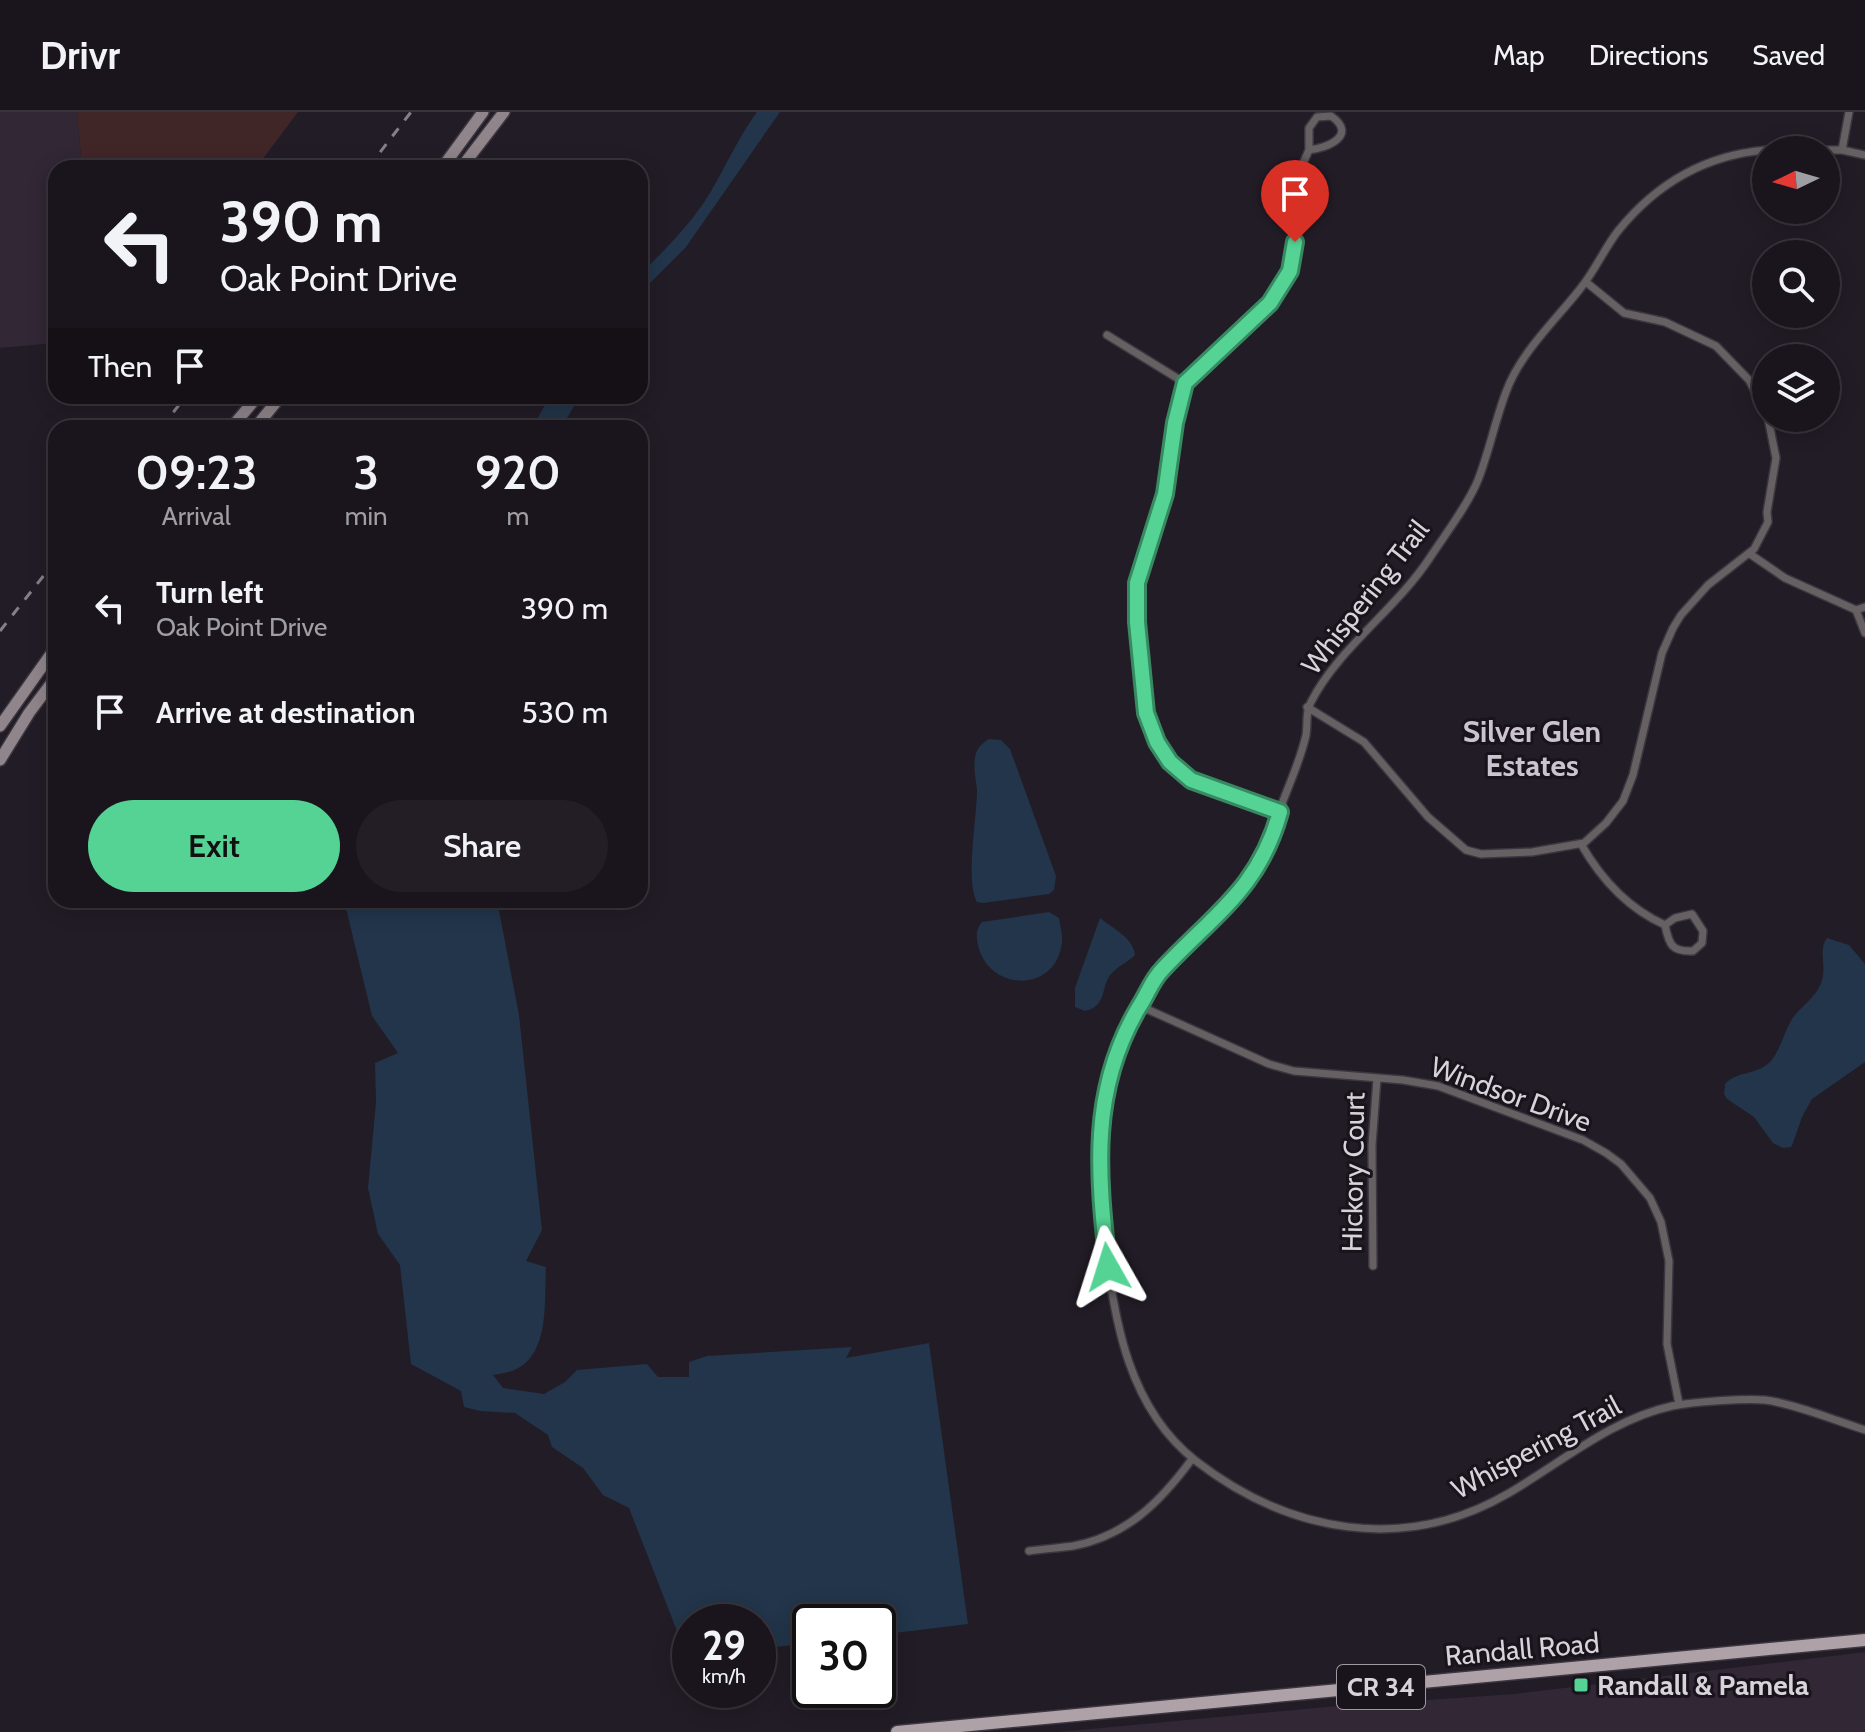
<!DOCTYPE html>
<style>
:root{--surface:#1a151c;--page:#231e25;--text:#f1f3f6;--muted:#9f9fa3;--line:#38343b;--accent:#55d395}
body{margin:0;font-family:Cabin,sans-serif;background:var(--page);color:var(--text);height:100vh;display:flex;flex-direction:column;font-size:30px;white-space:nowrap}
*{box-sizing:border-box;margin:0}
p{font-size:26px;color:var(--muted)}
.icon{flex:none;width:44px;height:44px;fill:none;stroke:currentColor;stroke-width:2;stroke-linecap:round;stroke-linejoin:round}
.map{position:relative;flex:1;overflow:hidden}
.panel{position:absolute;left:48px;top:308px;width:600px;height:488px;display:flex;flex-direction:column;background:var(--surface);border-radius:24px;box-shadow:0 4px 20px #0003,0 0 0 2px var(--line)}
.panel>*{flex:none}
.top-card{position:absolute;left:48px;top:48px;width:600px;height:244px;border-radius:24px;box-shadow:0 4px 20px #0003,0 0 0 2px var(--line);background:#1a151c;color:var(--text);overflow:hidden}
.needle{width:52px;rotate:265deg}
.controls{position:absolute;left:1752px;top:24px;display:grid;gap:16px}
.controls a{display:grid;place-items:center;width:88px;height:88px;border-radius:50%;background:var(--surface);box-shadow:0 4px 20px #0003,0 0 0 2px var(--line);font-size:40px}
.speed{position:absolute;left:672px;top:1492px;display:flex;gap:16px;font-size:40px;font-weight:700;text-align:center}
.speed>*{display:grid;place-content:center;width:104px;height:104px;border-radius:50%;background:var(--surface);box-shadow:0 4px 20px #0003,0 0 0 2px var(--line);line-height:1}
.speed small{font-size:20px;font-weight:400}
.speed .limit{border:4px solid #111;border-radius:12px;background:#fff;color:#111}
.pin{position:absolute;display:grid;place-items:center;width:68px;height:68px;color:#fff;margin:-82px -34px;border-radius:50% 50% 50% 0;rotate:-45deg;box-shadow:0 0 8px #0007}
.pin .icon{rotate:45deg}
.me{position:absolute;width:88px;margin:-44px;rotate:354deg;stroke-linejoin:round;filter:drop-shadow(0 0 6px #0008)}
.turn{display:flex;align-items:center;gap:28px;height:168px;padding:0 40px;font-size:36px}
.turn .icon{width:104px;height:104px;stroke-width:2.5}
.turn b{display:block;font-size:56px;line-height:68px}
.then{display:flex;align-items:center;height:76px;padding:0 40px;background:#0003;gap:16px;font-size:30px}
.eta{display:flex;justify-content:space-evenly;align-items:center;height:136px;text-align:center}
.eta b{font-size:48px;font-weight:600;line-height:56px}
.button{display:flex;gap:16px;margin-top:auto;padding:16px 40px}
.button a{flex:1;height:92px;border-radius:48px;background:var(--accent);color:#111;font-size:32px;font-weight:600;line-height:92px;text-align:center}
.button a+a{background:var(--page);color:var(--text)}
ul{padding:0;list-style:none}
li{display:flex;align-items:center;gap:24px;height:104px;padding:0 40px}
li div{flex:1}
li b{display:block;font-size:30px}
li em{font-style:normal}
header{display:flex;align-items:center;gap:48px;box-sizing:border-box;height:112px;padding:0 40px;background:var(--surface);border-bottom:2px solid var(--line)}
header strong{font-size:38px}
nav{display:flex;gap:44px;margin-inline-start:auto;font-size:28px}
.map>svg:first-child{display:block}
</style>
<header>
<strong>Drivr</strong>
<nav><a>Map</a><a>Directions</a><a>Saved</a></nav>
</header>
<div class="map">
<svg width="1865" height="1620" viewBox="0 0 1865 1620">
<rect width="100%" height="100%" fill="#221c26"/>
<!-- built -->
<g fill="#312735">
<path d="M0,0H77L82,56H56V231L0,236Z"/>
<path d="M1865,1540V1620H1058L1326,1595L1514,1582Z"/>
</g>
<!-- green -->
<path fill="#412628" d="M77,0H298L256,56H82Z"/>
<!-- water -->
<g fill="#22354a">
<path d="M757,0H780L686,135L640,181V162C666,137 691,112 710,81C726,54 738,26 757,0Z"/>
<path d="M550,284H580L561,316H532Z"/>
<path d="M989,627L1001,628L1010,637L1056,764L1054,778L1049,782L983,791L977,790C965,769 977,705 977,678C976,667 973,657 975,646C976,637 981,632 989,627Z"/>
<path d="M344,788H497L519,903L542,1118L526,1149L546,1155C544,1188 551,1245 512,1259C506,1261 499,1262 493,1263L503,1276L544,1282L565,1270L577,1258L647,1252L658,1265H689V1250L707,1244L852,1235L846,1246L929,1231L968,1512L878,1523V1510H810V1531L758,1537V1510H690V1545L680,1547L673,1535L677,1519L629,1396L603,1383L583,1356L552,1335L548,1323L515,1301L480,1299L464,1295L461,1279L411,1252L400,1153L378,1122L368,1076L376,990L375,951L398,941L372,904Z"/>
<path d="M1049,800L1059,806C1060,814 1063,822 1062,830C1057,882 988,880 978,833C976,823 976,817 982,810Z"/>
<path d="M1100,806C1113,817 1133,825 1135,843C1128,850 1120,853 1114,859C1099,872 1109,894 1085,899L1075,895V876Z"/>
<path d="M1827,826L1849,833L1865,852V950L1812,987L1802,1005L1793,1031L1791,1035L1783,1036L1773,1031L1754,1005L1727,987L1724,982L1725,972C1737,959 1756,963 1769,951C1780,940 1784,920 1792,907C1799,897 1810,889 1817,879C1831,858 1816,840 1827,826Z"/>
</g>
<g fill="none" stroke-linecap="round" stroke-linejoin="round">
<defs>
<g id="street">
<path d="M1766,38C1706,43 1656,72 1618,119C1604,137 1595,159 1580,177C1555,209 1520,241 1506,280C1495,309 1489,340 1478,368C1468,393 1444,424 1429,447C1396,497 1337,538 1311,590C1305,600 1308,612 1306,623C1301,646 1291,668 1283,689C1276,712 1271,733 1258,754C1234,794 1196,822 1164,856C1138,884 1118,932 1108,969C1095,1023 1099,1076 1105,1130C1114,1209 1129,1297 1196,1349C1289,1421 1405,1442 1509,1381C1562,1350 1612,1307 1672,1294C1692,1290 1745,1286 1765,1288C1792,1291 1837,1309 1865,1318"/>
<path d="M1773,38H1842L1865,43"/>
<path d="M1842,38L1849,0"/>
<path d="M1586,170L1624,201L1665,210L1716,234L1749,268L1766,301"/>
<path d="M1107,223L1185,271"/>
<path d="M1750,442L1785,466L1856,498L1865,495"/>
<path d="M1856,498L1865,521"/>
<path d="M1307,595L1364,630L1428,705L1466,738L1481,742L1532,740L1584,731L1606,711L1623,689L1633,663L1662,541L1673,516L1681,503L1708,473L1754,437L1768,410L1767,400L1776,346L1768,306"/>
<path d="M1280,700L1191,668L1170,650L1157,630L1146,601L1137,510V471L1165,382L1175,311L1185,271L1270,191L1290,159L1299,111L1301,56L1309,38V16L1317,5L1331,4C1358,23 1328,36 1309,38"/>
<path d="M1581,732C1601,767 1627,796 1665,813L1675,806L1692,802L1703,819L1702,831L1693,839C1672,840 1669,833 1665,813"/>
<path d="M1140,894L1269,952L1294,959L1403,968L1438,974L1583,1028L1606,1041L1621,1052L1650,1086L1661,1110L1669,1149L1667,1232L1679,1292"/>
<path d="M1373,1154L1372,1033L1377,967"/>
<path d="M1029,1439C1043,1437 1058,1436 1073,1434C1127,1424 1161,1389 1192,1347"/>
</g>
<g id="secondary">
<path d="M442,56L483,0"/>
<path d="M461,56L504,0"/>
<path d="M231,316L258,284"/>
<path d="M255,316L281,284"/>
<path d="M0,614L56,535"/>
<path d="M0,648L29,601L56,565"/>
</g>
<path id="primary" d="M897,1620L1865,1528"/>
</defs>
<!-- street casing -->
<use href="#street" stroke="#3b363f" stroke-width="10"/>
<!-- secondary casing -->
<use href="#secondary" stroke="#3b363f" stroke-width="14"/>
<!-- primary casing -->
<use href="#primary" stroke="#3b363f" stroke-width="15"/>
<!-- street -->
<use href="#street" stroke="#666063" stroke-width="7"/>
<!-- secondary -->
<use href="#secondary" stroke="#8f858a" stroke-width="11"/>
<!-- primary -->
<use href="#primary" stroke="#aea2a8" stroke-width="12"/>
<!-- rail -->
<g stroke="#858088" stroke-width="3" stroke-dasharray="10 10" stroke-linecap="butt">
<path d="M368,56L411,0"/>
<path d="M161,316L186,284"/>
<path d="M0,519L56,448"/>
</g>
</g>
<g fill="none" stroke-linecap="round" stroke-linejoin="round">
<defs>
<path id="route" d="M1108,1155C1098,1062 1089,979 1139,895C1147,883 1152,868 1162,858C1213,803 1259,777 1280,700L1191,668L1170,650L1157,630L1146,601L1137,510V471L1165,382L1175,311L1185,271L1270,191L1290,159L1295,130"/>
</defs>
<!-- route casing -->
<use href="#route" stroke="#378961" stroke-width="20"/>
<!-- route -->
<use href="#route" stroke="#55d395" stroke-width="14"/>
</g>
<!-- markers -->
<rect fill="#55d395" stroke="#19131c" stroke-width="3" x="1573" y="1565" width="16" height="16" rx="4"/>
<g text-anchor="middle" stroke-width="6" stroke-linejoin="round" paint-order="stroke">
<!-- shield labels -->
<rect fill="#19131c" stroke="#9f99a1" stroke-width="2" x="1337" y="1553" width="88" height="44" rx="6"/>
<g font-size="26" font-weight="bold" fill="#d8d3da">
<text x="1381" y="1584">CR 34</text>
</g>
<!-- street labels -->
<g font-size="28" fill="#d8d3da" stroke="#19131c">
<text transform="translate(1365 485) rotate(-52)" y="10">Whispering Trail</text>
<text transform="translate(1511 982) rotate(20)" y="10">Windsor Drive</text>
<text transform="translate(1353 1060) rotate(-89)" y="10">Hickory Court</text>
<text transform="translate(1536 1335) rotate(-28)" y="10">Whispering Trail</text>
<text transform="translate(1522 1537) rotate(-5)" y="10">Randall Road</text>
</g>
<!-- poi labels -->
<g font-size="28" font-weight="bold" fill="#d8d3da" stroke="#19131c" text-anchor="start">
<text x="1597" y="1583">Randall &amp; Pamela</text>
</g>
<!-- neighbourhood labels -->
<g font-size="30" font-weight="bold" fill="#ccc3d0" stroke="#19131c">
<text x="1532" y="630">Silver Glen<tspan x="1532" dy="34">Estates</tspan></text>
</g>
</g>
</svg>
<div class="controls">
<a><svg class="needle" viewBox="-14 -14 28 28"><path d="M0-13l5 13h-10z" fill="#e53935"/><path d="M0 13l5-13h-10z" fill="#9f9fa3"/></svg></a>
<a><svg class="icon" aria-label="search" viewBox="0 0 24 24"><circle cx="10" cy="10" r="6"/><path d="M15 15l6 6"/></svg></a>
<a><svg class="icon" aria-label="layers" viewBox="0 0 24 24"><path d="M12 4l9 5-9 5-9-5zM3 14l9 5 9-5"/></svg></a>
</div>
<div class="speed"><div>29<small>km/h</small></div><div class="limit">30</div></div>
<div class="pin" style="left:1295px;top:130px;background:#d93025"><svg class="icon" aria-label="arrive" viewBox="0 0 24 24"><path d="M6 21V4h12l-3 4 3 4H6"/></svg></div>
<svg class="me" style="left:1108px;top:1155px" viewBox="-20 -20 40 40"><path d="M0-17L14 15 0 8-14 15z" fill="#55d395" stroke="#fff" stroke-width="4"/></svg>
<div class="top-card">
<div class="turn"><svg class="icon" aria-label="left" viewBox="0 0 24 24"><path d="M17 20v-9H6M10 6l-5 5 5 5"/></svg><div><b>390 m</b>Oak Point Drive</div></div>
<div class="then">Then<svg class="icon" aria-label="arrive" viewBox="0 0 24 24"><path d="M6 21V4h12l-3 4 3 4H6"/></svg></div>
</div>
<section class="panel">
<div class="eta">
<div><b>09:23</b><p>Arrival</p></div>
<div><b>3</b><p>min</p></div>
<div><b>920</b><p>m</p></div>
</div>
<ul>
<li><svg class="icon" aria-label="left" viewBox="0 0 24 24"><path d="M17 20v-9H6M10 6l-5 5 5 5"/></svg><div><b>Turn left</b><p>Oak Point Drive</p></div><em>390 m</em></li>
<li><svg class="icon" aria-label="arrive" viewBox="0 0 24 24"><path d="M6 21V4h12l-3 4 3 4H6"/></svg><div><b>Arrive at destination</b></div><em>530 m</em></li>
</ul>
<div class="button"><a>Exit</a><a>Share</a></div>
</section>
</div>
